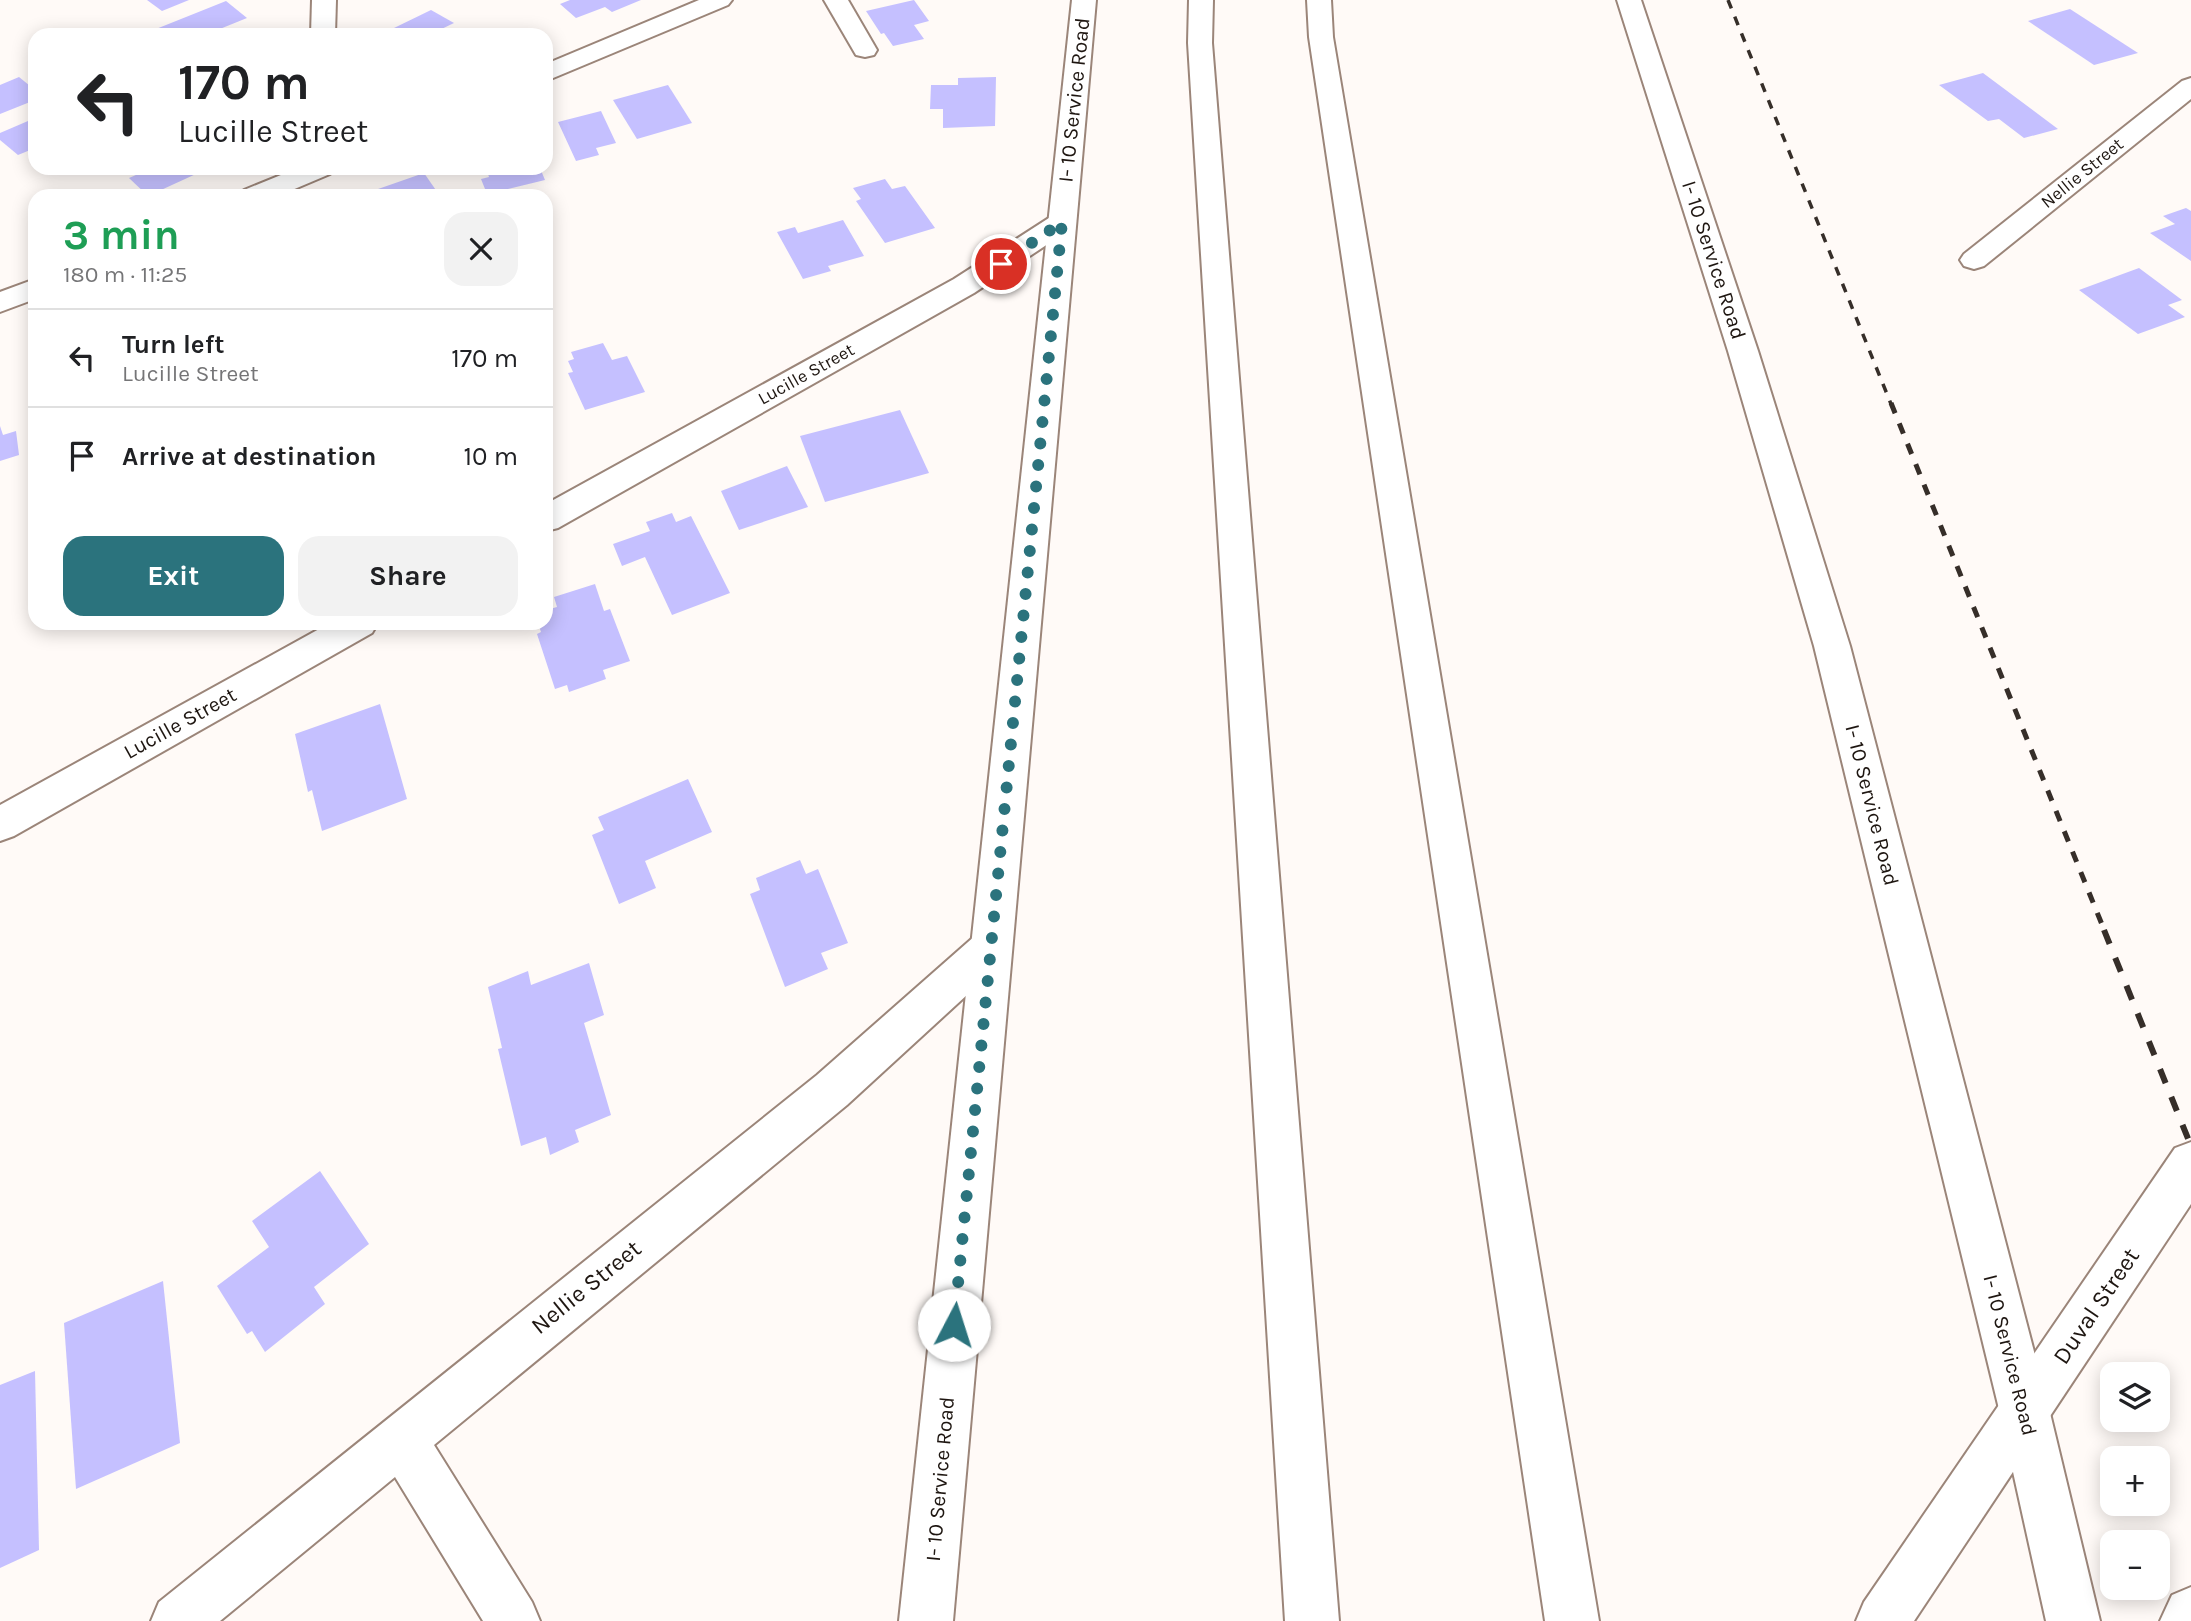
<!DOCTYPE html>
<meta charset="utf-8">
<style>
:root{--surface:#fff;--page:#f2f2f2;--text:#202124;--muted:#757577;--line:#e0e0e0;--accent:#2b737d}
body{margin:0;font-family:Karla,sans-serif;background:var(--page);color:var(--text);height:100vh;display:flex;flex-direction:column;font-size:26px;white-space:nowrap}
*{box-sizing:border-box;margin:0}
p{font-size:23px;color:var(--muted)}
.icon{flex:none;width:38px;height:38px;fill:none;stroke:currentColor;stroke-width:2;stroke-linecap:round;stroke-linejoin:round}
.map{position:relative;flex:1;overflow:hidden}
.side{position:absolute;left:28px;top:189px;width:525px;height:441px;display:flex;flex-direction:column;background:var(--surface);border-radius:21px;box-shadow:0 4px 18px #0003}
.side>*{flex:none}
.top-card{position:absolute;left:28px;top:28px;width:525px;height:147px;border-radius:21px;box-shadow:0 4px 18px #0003;background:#fff;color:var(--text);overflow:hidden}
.fabs{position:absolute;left:2100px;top:1362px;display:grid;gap:14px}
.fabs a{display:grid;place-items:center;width:70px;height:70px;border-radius:14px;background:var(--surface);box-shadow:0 4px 18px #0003;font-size:35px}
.pin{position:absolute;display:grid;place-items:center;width:60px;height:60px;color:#fff;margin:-30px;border:4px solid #fff;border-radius:50%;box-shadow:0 2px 7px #0007}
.me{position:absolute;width:77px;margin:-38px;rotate:5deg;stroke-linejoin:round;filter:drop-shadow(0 0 5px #0008)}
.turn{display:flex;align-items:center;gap:24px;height:147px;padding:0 35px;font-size:32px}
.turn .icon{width:91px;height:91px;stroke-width:2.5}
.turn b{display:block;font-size:49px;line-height:60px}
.round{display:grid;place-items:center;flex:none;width:74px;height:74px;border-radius:21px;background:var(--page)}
.headline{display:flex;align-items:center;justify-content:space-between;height:119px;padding:0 35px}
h1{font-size:42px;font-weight:700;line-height:52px;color:#1e9e55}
.button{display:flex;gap:14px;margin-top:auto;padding:14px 35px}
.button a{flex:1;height:80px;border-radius:21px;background:var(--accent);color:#fff;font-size:28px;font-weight:700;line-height:80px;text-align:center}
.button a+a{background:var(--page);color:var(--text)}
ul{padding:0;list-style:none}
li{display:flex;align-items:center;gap:21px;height:98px;padding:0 35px;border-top:2px solid var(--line)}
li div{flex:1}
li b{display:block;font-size:26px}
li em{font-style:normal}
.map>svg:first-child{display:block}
</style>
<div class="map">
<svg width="2191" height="1621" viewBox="0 0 2191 1621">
<rect width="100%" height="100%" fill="#fffaf7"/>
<!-- building -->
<g fill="#c5c0ff">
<path d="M147,0H189L162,11Z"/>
<path d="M570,0H641L612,12L605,7L576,18L560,4Z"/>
<path d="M914,0L929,21L914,25L924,39L893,46L884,33L881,34L866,11Z"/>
<path d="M226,1L247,18L205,35H156L151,31Z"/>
<path d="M2070,9L2138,53L2094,65L2028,21Z"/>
<path d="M431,10L454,23L429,35H406L394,28Z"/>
<path d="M1983,73L2058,129L2024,138L1999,119L1988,121L1939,85Z"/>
<path d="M19,77L35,90V100L0,114V85Z"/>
<path d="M996,77L995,126L943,128V109H930L931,85H958V78Z"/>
<path d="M668,85L692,123L637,139L613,100Z"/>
<path d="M601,111L616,143L596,148L599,155L576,161L558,122Z"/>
<path d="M35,118V148L18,155L0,140V133Z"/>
<path d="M152,168H209L148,196L129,178Z"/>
<path d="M486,168H540L545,180L487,194L481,179L489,177Z"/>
<path d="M424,173L440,196H358Z"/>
<path d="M885,179L892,189L905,186L935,228L885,243L856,201L861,199L853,188Z"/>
<path d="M2186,208L2191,211V261L2150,233L2175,224L2163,216Z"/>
<path d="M843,220L864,256L828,266L831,271L803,279L777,232L795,227L798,233Z"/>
<path d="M2139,268L2182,300L2168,305L2185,317L2138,334L2079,290Z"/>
<path d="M603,343L612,360L627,356L645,392L585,410L568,373L573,372L568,361L574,359L571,352Z"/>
<path d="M900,410L929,473L825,502L800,436Z"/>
<path d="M0,426L3,435L16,431L19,455L0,461Z"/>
<path d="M787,466L808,507L739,530L721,491Z"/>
<path d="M672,513L676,522L691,516L730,593L672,615L645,557L622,566L613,544L650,531L646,522Z"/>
<path d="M595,584L604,611L610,609L630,661L603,670L606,679L569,692L567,685L555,689L537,634L541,632L538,623H546V610L557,607L554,597Z"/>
<path d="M380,704L407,799L322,831L312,790L308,792L295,734Z"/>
<path d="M688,779L712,832L645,861L656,888L619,904L592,835L604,830L598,817Z"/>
<path d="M800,860L806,874L818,869L848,943L821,953L828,969L785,987L750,894L760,890L756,878Z"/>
<path d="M589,963L604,1015L584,1023L611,1115L575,1130L579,1142L550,1155L546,1137L521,1146L498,1049L502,1048L488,987L528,971L531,985Z"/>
<path d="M320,1171L369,1244L314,1287L325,1304L265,1352L252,1331L247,1334L217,1286L269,1247L252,1221Z"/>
<path d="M163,1281L180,1443L76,1489L64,1323Z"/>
<path d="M35,1371L39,1550L0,1568V1385Z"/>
</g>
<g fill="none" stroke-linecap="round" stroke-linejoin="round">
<defs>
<g id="minor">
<path d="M312,0H336L335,35H311Z"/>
<path d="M699,0H732L728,5L546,81V64Z"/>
<path d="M824,0H848L877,50L874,55L865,57L856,55Z"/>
<path d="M2191,78V99L1984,266L1974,269L1964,266L1960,260L1964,254L2182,81Z"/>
<path d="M298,168H334L330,174L278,196H240L244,190Z"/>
<path d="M1062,213L1072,216L1076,222L1072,228L974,293L558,528L546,531V504L954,279L1052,216Z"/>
<path d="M35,279V299L0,312V292Z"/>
<path d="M330,623H378L372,633L14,836L0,841V805Z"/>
<path d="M990,929L1004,935L1010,948L1004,961L847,1105L434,1445L532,1602L540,1621H483L395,1477L220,1621H151L159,1602L817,1075L976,935Z"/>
<path d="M2191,1142V1204L1914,1621H1856L1864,1602L2175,1148Z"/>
<path d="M2191,1587V1621H2160L2172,1595Z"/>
</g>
<g id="major">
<path d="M1072,0H1096L953,1621H899Z"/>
<path d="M1617,0H1641L1758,351L1850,646L2050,1413L2100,1621H2046L2000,1413L1814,646L1728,351Z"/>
</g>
<g id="highway">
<path d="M1189,0H1213L1212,43L1339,1621H1285L1188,43Z"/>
<path d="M1307,0H1331L1333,37L1599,1621H1545L1309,37Z"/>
</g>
</defs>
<!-- minor casing -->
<use href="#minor" stroke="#9b8579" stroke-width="4"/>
<!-- major casing -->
<use href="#major" stroke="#9b8579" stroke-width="4"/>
<!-- highway casing -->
<use href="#highway" stroke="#9b8579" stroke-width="4"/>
<!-- minor -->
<use href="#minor" fill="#fff" fill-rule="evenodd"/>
<!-- major -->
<use href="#major" fill="#fff" fill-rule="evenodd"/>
<!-- highway -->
<use href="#highway" fill="#fff" fill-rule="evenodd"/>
<!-- rail-far2 -->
<path stroke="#362e29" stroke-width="3.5" stroke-dasharray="9 9" stroke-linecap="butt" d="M1728,0L1891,404"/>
<!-- rail-far1 -->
<path stroke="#362e29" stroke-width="5" stroke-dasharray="11 11" stroke-linecap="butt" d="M1891,403L2105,932"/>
<!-- rail -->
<path stroke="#362e29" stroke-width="6" stroke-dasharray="15 15" stroke-linecap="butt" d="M2104,930L2191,1146"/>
</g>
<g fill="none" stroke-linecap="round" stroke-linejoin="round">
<!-- route -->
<path stroke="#2b737d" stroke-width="12" stroke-dasharray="0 21.6" d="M954,1325L1062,222L1001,264"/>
</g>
<g text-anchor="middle" stroke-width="5" stroke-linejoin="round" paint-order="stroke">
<!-- far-street labels -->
<g font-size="18" fill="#1e1611" stroke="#fff">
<text transform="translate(2082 173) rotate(-39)" y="6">Nellie Street</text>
<text transform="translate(806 374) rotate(-29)" y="6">Lucille Street</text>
</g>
<!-- street labels -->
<g font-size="21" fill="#1e1611" stroke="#fff">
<text transform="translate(1074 100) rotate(-84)" y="7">I- 10 Service Road</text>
<text transform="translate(1714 260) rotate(72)" y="7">I- 10 Service Road</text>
<text transform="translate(180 723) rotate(-29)" y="7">Lucille Street</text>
<text transform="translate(1872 805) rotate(76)" y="7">I- 10 Service Road</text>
<text transform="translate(2010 1355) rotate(76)" y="7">I- 10 Service Road</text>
<text transform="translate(940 1479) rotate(-85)" y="7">I- 10 Service Road</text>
</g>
<!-- near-street labels -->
<g font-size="24" fill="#1e1611" stroke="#fff">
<text transform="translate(586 1287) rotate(-39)" y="8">Nellie Street</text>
<text transform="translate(2096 1306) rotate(-56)" y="8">Duval Street</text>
</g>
</g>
</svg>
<div class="fabs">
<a><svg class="icon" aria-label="layers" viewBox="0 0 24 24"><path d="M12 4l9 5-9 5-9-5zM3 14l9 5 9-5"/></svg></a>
<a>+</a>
<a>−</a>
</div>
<div class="pin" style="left:1001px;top:264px;background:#d93025"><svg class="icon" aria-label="arrive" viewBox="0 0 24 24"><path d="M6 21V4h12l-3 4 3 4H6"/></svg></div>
<svg class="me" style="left:954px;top:1325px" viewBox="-20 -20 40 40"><circle r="19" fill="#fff"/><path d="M0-13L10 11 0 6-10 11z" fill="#2b737d"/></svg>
<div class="top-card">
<div class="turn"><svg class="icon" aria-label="left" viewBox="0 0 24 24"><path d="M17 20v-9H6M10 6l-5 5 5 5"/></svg><div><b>170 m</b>Lucille Street</div></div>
</div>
<section class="side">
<div class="headline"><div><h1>3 min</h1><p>180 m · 11:25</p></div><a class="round"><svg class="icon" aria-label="close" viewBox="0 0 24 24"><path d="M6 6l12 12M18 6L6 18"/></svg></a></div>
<ul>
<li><svg class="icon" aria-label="left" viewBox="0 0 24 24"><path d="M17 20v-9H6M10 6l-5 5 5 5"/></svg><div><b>Turn left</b><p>Lucille Street</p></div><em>170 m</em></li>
<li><svg class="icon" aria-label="arrive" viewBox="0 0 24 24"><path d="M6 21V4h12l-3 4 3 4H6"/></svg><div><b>Arrive at destination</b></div><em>10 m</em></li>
</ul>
<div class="button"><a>Exit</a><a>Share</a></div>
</section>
</div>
